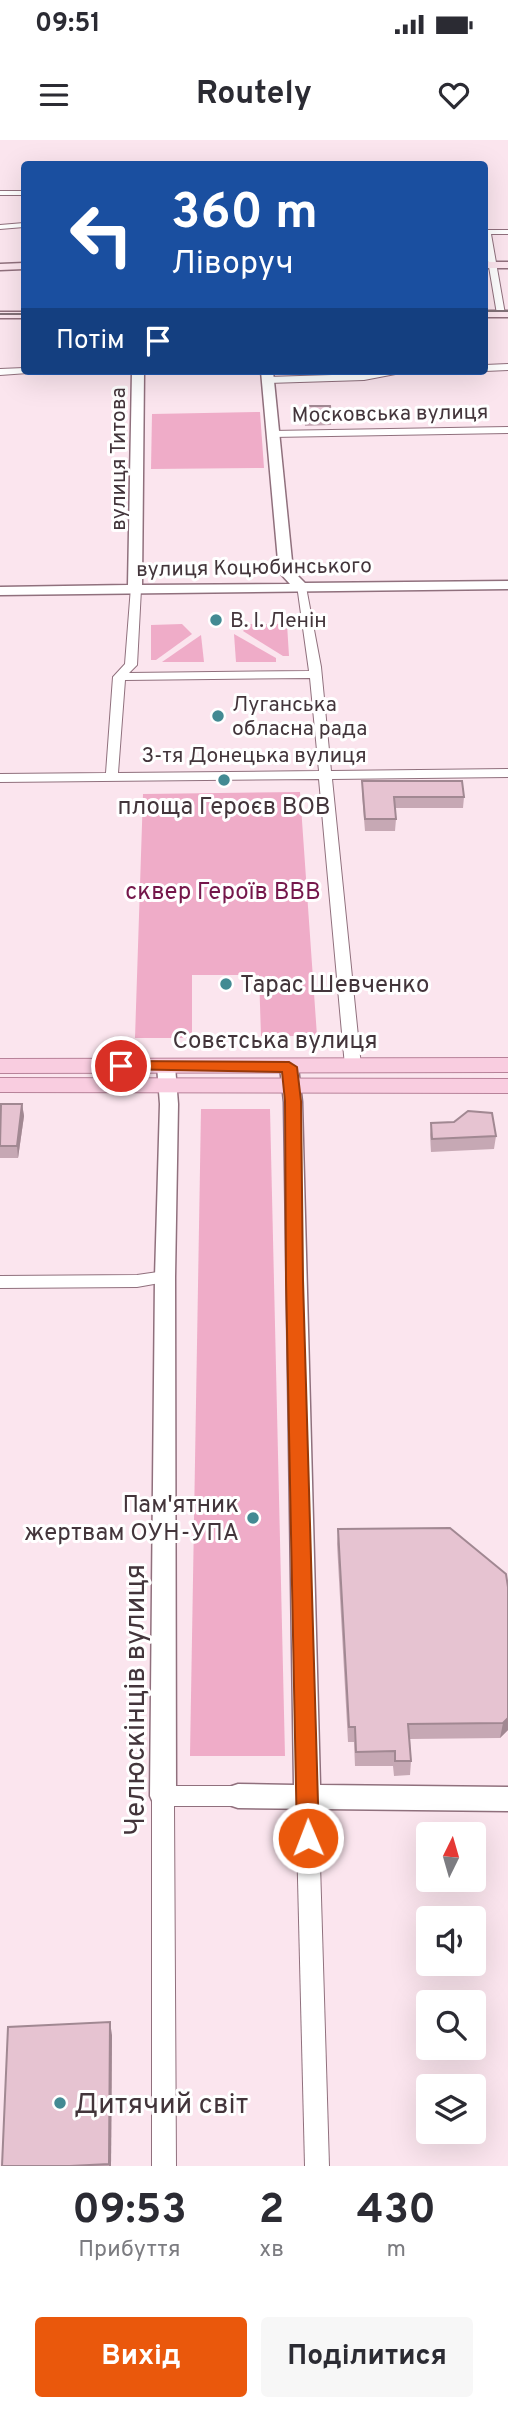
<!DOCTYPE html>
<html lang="uk">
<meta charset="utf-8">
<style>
:root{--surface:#fff;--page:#f7f7f7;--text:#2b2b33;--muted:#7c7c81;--accent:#ea580c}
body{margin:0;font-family:Overpass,sans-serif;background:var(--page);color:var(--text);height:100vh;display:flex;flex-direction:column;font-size:26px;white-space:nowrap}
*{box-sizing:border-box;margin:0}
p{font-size:23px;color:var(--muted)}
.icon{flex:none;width:38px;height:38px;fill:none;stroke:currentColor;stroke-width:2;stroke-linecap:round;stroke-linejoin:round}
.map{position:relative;height:2026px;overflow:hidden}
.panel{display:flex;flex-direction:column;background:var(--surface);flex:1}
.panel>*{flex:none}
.top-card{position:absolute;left:21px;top:21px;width:467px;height:214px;border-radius:7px;box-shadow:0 7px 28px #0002;background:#1a4fa0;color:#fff;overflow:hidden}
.needle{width:46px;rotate:5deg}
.buttons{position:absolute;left:416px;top:1682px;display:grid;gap:14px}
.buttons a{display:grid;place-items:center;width:70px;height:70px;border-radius:7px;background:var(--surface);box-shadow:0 7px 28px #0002;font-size:35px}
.pin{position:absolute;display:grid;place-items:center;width:60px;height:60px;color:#fff;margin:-30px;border:4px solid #fff;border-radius:50%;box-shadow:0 2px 7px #0007}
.me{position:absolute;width:77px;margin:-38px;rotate:359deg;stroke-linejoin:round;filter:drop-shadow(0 0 5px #0008)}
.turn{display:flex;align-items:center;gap:24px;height:147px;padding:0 35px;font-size:32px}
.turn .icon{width:91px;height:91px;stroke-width:2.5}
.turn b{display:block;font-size:49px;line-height:60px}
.then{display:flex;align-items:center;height:66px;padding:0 35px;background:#0003;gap:14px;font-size:26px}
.eta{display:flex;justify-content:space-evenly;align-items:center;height:119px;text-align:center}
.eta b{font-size:42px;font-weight:700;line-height:49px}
.primary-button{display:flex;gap:14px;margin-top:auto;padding:14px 35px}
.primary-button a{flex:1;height:80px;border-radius:7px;background:var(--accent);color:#fff;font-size:28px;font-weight:700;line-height:80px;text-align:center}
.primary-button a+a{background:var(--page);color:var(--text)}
.status{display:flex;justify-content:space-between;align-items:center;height:49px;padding:0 35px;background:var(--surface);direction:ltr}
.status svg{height:19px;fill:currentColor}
header{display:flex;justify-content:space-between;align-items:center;height:91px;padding:0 35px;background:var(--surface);font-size:32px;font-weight:700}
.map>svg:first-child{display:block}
</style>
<div class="status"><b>09:51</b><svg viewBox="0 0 49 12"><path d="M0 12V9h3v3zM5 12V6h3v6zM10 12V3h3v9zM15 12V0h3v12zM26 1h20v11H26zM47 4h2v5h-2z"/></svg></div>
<header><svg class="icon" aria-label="menu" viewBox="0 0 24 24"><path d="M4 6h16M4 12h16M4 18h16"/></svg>Routely<svg class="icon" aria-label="heart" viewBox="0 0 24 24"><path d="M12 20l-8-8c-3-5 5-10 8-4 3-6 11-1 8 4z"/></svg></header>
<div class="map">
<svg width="508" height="2026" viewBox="0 0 508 2026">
<rect width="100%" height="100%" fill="#fbe5ee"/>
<!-- green -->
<g fill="#efacc8">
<path d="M260,272L264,328L151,329L152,274Z"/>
<path d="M182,484L192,494L156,520H151V485Z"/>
<path d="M249,484H287L289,516H283L243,491Z"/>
<path d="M234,494L276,518V522H236Z"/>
<path d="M201,495L204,522H162Z"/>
<path d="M300,652L317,896H261L259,835H192V898H135L143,654Z"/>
<path d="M201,969H270L285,1616H190Z"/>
</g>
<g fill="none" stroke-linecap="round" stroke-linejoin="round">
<defs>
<g id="minor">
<rect x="0" y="51" width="24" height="4"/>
<path d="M24,83V87L0,89V85Z"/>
<path d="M485,90H508V94H491L505,174L501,177L497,174L485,103Z"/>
<path d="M508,224V230L485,231V225Z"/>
<path d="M24,228V231H30L28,233L0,235V229Z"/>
<path d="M387,231H411L364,240L268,243L263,240L268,237L364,234Z"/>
<path d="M508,287V293L272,297L267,294L272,291Z"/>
<path d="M297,445L306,447L321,527L331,631L508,629V637L332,639L361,926L353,931L345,926L319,639L0,642V634L106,633L113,537L125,524L131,447L141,449L137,525L129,533L309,531ZM310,538L319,631L118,633L125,540Z"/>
<path d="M165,1131L171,1133L173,1137L171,1141L137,1147L0,1148V1136L137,1135Z"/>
<path d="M163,1646H238L245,1649L249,1656L245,1663L238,1666H174L176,2026H152V1656L156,1649Z"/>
<path d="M307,1647L314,1650L318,1657L329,2026H305L296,1657L300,1650Z"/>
</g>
<g id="tertiary">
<path d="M132,231H144L142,445L290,444L279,432L261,231H273L293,431L305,443L508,441V449L0,455V447L128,445Z"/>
<path d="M166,920L175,926L178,964L175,1137L176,1656L172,1665L163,1668L154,1665L150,1656L155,1137L160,964L157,926Z"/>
<path d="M289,921L298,927L302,962L320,1645L508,1647V1671L238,1668L229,1665L225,1656L229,1647L238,1644L294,1645L284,962L280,927Z"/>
</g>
<g id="secondary">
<rect x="485" y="122" width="23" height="6"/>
<path d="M24,123V129L0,130V124Z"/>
<rect x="485" y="171" width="23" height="6"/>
<rect x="0" y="172" width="24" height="6"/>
</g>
<g id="primary">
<path d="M508,918V932L0,933V919Z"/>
<path d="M0,938L508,939V953L0,952Z"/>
</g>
</defs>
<!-- minor casing -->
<use href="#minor" stroke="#90707d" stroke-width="2"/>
<!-- tertiary casing -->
<use href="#tertiary" stroke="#90707d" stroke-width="3"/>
<!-- secondary casing -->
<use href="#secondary" stroke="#90707d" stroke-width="3"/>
<!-- primary casing -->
<use href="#primary" stroke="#b78299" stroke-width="2"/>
<!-- minor -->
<use href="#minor" fill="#fff" fill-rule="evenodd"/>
<!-- tertiary -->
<use href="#tertiary" fill="#fff" fill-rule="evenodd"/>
<!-- secondary -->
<use href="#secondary" fill="#fce6ef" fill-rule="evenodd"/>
<!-- primary -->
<use href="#primary" fill="#f9cde0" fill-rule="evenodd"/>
<!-- tram -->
<g stroke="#827178" stroke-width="2">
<path d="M485,171H508"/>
<path d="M0,174H24"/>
</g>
</g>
<!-- wall -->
<g fill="#c6a8b4">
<path d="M303,266L332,278L331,285L305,286Z"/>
<path d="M362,641L464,657L463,668H395L396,679L395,691H365L362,653Z"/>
<path d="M22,964L24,976L18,1018H0V968Z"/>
<path d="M431,983L496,996L494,1009L431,1012L430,995Z"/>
<path d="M338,1389L508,1447V1590L500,1598L410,1599L411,1621L410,1635L394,1636L393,1626H355L354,1602H348L337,1404Z"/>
<path d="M112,1895L111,2026H2Z"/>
</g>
<!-- shaded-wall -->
<g fill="#a18892">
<path d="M22,964L24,976L18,1018L17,1006Z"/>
<path d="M508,1578V1590L500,1598L503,1583Z"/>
<path d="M110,1882L112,1895L111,2026H109Z"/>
</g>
<!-- building -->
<g fill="#e6c3d1" stroke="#a18892" stroke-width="2">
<path d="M303,266H330L332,278H305Z"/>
<path d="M362,641H462L464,657H394L396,679H365Z"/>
<path d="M1,964H22L17,1006H0Z"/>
<path d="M468,971L492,973L496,996L432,999L431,983L454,982Z"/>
<path d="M450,1388L506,1434L508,1447V1578L503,1583L408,1584L411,1621H395V1611L356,1612L355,1587H349L338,1389Z"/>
<path d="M110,1882L109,2024L70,2026H2L8,1887Z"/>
</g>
<!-- route -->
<path fill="#ea580c" stroke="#983908" stroke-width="2" d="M121,921L289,922L297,927L301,961L303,1140L319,1698L316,1705L308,1708L301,1705L297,1698L286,1140L285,961L282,932L116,929L113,926Z"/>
<!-- markers -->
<g fill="#438a93" stroke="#fff" stroke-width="2.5">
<circle cx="216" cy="480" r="7"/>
<circle cx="218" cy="576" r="7"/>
<circle cx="224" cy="640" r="7"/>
<circle cx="226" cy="844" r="7"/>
<circle cx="253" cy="1378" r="7"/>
<circle cx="60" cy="1963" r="7"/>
</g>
<g text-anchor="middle" stroke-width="6" stroke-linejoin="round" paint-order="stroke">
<!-- far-street labels -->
<g font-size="21" fill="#43353b" stroke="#fff">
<text transform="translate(390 273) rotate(-1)" y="7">Московська вулиця</text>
<text transform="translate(118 319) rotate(-90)" y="7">вулиця Титова</text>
<text transform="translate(254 427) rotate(-1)" y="7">вулиця Коцюбинського</text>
<text x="254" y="622">3-тя Донецька вулиця</text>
</g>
<!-- far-poi labels -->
<g font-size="21" fill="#43353b" stroke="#fff" text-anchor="start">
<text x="230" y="487">В. І. Ленін</text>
<text x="232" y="571">Луганська<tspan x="232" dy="24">обласна рада</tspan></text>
</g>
<!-- poi labels -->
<g font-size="24" fill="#43353b" stroke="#fff">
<text x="224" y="674">площа Героєв ВОВ</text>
<text x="240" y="852" text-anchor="start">Тарас Шевченко</text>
<text x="239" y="1372" text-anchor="end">Пам'ятник<tspan x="239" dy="28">жертвам ОУН-УПА</tspan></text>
</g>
<!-- park labels -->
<g font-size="24" fill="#75174b" stroke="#fff">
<text x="223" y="759">сквер Героїв ВВВ</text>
</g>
<!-- street labels -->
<g font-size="24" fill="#43353b" stroke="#fff">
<text x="275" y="908">Совєтська вулиця</text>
</g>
<!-- near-street labels -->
<g font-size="28" fill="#43353b" stroke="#fff">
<text transform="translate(134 1560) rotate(-90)" y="10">Челюскінців вулиця</text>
</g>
<!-- near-poi labels -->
<g font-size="28" fill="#43353b" stroke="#fff" text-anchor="start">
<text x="74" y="1973">Дитячий світ</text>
</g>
</g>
</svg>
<div class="buttons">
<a><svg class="needle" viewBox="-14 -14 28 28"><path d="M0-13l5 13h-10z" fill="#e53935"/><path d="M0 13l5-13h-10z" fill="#7c7c81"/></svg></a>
<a><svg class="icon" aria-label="sound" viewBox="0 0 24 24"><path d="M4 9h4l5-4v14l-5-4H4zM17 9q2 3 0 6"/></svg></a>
<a><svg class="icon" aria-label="search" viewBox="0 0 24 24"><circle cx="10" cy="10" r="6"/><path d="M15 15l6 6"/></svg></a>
<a><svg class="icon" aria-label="layers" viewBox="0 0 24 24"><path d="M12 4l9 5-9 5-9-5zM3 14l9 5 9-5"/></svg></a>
</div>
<div class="pin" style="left:121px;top:926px;background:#d93025"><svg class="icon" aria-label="arrive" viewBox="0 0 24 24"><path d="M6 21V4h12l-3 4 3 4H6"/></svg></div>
<svg class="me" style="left:308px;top:1698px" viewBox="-20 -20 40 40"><circle r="17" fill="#ea580c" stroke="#fff" stroke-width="3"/><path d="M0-11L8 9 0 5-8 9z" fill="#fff"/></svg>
<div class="top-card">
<div class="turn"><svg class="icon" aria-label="left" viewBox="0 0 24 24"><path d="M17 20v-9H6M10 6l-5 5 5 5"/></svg><div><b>360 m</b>Ліворуч</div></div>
<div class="then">Потім<svg class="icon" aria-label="arrive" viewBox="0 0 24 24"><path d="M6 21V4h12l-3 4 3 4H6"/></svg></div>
</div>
</div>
<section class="panel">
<div class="eta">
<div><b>09:53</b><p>Прибуття</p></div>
<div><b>2</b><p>хв</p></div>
<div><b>430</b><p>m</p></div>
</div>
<div class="primary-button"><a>Вихід</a><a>Поділитися</a></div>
</section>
